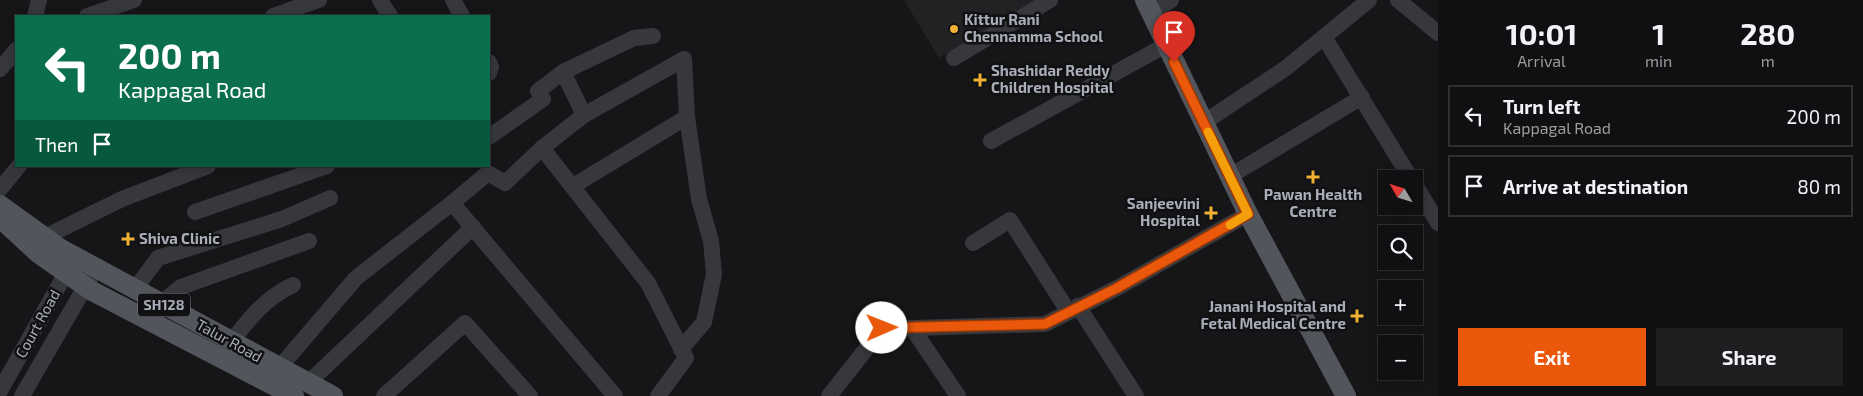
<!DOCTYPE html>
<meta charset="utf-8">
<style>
:root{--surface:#101012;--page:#1e1e20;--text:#f1f3f6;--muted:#9c9d9f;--line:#303032;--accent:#ea580c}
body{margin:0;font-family:"Exo 2",sans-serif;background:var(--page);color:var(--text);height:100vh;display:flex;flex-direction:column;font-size:19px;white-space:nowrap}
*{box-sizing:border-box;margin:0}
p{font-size:16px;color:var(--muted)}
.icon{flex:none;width:28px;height:28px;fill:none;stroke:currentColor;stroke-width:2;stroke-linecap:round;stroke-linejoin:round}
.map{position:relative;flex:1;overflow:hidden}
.sheet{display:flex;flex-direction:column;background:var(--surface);width:425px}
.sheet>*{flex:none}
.hud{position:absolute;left:15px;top:15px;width:475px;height:152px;border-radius:0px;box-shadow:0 2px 12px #0003,0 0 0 1px var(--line);background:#0b6e4f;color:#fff;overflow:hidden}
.needle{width:32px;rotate:308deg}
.fabs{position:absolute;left:1378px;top:170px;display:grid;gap:10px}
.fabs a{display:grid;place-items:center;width:45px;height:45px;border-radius:0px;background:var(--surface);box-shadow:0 2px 12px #0003,0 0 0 1px var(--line);font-size:25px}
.pin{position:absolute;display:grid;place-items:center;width:42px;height:42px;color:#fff;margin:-51px -21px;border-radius:50% 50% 50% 0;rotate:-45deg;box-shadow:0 0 5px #0007}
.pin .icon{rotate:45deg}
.me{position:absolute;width:55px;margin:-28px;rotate:89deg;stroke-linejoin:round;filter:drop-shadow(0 0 4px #0008)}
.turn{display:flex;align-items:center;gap:18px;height:105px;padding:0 20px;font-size:22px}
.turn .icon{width:65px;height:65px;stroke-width:2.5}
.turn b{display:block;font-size:35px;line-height:42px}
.then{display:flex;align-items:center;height:48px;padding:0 20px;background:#0003;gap:10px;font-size:19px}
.eta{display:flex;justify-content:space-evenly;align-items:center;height:85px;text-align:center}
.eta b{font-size:30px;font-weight:700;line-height:35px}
.cta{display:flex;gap:10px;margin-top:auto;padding:10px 20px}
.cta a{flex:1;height:58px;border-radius:0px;background:var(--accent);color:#fff;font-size:20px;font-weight:700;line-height:58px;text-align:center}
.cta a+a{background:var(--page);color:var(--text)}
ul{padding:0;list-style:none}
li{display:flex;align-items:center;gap:15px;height:62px;margin:0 10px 8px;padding:0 10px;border:2px solid var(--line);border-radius:0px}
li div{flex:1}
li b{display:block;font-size:19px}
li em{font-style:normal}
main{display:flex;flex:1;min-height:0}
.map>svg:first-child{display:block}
</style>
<main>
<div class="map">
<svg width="1438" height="396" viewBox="0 0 1438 396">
<rect width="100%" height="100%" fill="#161618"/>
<!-- built -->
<path fill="#222225" d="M904,0H1035L939,58Z"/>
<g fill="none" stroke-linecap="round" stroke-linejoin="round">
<!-- minor -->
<g stroke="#37383d" stroke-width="16">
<path d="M380,0L390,16"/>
<path d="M453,0L462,16"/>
<path d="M1398,0L1438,33"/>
<path d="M1151,14L1171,0"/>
<path d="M35,16L39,0"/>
<path d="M87,16L134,0"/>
<path d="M273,16L319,0"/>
<path d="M1324,37L1411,179"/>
<path d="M954,58L1050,0"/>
<path d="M489,62L491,67L489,73"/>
<path d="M0,69L16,50"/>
<path d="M563,72L634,38L653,36"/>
<path d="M584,115L684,59L687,117L699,199L711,241L714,274L704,322L681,349"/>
<path d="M1203,123L1286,68L1369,0"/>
<path d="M489,137L543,99L538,91L563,72L584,115L542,148"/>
<path d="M991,141L1166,45"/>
<path d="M1230,176L1362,97"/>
<path d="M1414,183L1438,223"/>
<path d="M573,186L687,117"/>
<path d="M0,189L19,166"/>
<path d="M452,203L488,173L505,183L542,148L648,283L686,358L658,396"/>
<path d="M195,212L327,166"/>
<path d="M45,237L122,199L208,166"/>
<path d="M973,243L1010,220L1068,311"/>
<path d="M135,289L158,258L282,219L330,198"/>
<path d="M161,303L181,287L309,241"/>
<path d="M1078,306L1136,396"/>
<path d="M912,328L958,396"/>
<path d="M231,342C249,319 265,298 293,285"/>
<path d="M279,368L356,278L452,203L615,396"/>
<path d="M308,383L473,227"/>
<path d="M0,391L72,262"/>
<path d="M22,396L96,268"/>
<path d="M384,396L465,323L530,396"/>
<path d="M829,396L882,329L1045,324L1117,288L1248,214"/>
</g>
<!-- major -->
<g stroke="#53555c" stroke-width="20">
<path d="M1145,0L1248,214L1346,396"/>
<path d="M0,205L61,249L333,396"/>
<path d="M0,218L38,253L92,291L294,396"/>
</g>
</g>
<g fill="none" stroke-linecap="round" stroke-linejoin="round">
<defs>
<path id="route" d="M882,328L1045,324L1117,288L1248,214L1174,62"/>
</defs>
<!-- route casing -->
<use href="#route" stroke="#983908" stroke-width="12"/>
<!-- route -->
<use href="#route" stroke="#ea580c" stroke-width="9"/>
<!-- slow -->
<path stroke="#f59e0b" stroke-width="9" d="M1208,132L1248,214L1230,225"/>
</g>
<!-- markers -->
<g fill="#f2b134" stroke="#111113" stroke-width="2">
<circle cx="954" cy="29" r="5"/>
<path d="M977.5 72.5h5v5h5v5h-5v5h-5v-5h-5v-5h5z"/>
<path d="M1310.5 169.5h5v5h5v5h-5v5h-5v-5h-5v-5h5z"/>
<path d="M1208.5 205.5h5v5h5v5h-5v5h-5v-5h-5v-5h5z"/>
<path d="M125.5 231.5h5v5h5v5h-5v5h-5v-5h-5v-5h5z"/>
<path d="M1354.5 308.5h5v5h5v5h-5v5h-5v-5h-5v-5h5z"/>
</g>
<g text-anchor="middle" stroke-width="5" stroke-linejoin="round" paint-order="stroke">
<!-- shield labels -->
<rect fill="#111113" stroke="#7b7e86" stroke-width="1" x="138" y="293.5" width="52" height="23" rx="4"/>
<g font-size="14" font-weight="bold" fill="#a8adb8">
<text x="164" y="310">SH128</text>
</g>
<!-- poi labels -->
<g font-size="15" font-weight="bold" fill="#a8adb8" stroke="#111113" text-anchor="start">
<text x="964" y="25">Kittur Rani<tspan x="964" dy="17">Chennamma School</tspan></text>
<text x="991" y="76">Shashidar Reddy<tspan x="991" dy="17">Children Hospital</tspan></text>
<text x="1313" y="200" text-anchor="middle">Pawan Health<tspan x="1313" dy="17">Centre</tspan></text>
<text x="1200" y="209" text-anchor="end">Sanjeevini<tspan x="1200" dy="17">Hospital</tspan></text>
<text x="139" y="244">Shiva Clinic</text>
<text x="1346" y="312" text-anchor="end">Janani Hospital and<tspan x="1346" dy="17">Fetal Medical Centre</tspan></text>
</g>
<!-- street labels -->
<g font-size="15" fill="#a8adb8" stroke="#111113">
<text transform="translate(38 324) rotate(-61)" y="5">Court Road</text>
<text transform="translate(229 341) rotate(29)" y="5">Talur Road</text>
</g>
</g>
</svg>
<div class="fabs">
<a><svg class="needle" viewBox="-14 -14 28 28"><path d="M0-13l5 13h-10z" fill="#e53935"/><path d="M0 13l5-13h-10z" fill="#9c9d9f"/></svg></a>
<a><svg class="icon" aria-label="search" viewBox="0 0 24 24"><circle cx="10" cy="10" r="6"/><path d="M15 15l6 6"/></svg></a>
<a>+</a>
<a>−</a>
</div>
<div class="pin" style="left:1174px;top:62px;background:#d93025"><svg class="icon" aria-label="arrive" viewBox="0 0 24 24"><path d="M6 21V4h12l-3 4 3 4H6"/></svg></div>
<svg class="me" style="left:882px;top:328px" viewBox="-20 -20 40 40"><circle r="19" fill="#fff"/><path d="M0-13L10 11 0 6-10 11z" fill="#ea580c"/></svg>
<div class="hud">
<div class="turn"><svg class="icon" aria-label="left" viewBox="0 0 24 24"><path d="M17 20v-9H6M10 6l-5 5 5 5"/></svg><div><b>200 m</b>Kappagal Road</div></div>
<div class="then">Then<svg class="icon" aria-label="arrive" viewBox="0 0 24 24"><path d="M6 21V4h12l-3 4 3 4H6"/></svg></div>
</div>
</div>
<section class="sheet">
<div class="eta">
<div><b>10:01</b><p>Arrival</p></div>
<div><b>1</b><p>min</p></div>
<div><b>280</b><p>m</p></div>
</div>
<ul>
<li><svg class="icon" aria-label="left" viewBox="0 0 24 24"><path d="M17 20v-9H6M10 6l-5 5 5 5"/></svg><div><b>Turn left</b><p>Kappagal Road</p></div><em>200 m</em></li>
<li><svg class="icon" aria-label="arrive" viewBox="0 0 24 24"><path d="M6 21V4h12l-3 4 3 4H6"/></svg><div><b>Arrive at destination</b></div><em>80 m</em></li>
</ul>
<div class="cta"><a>Exit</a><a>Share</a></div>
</section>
</main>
